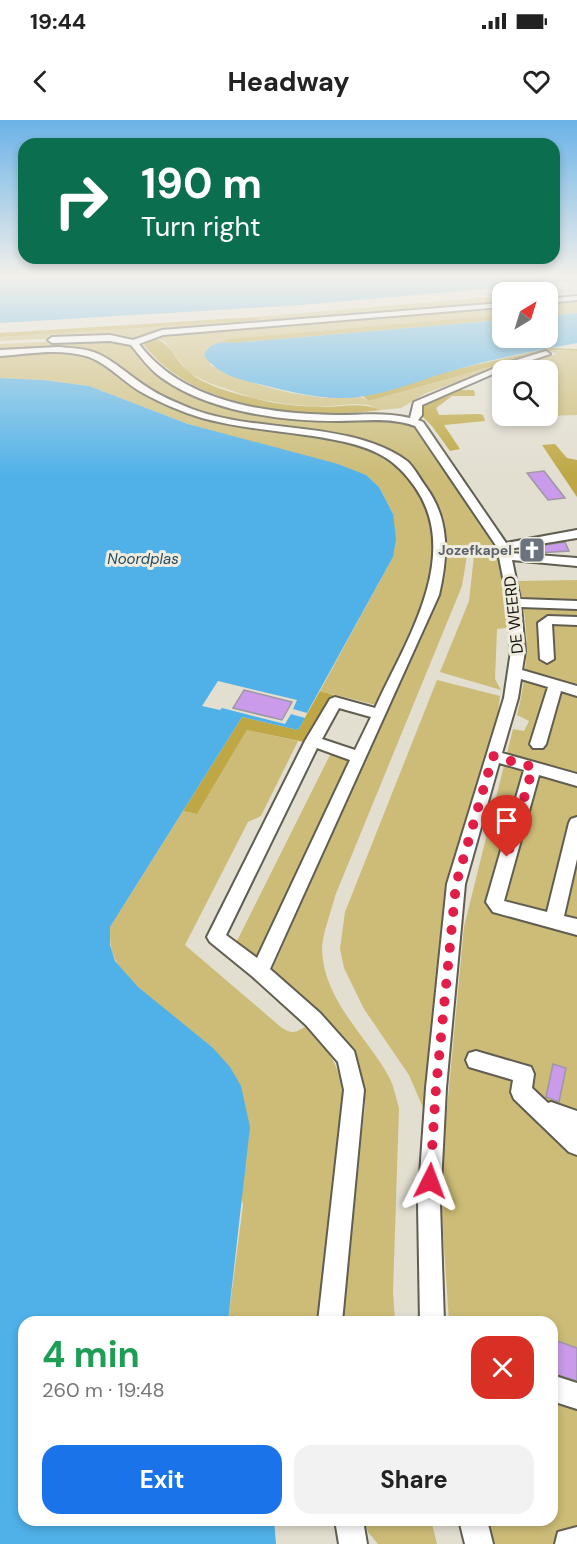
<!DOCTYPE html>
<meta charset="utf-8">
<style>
:root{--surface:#fff;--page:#f2f2f2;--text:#222;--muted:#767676;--accent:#1a73e8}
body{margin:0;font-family:"DM Sans",sans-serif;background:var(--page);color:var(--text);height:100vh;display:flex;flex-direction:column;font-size:22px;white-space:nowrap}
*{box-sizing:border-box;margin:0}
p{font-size:20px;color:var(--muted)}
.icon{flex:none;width:33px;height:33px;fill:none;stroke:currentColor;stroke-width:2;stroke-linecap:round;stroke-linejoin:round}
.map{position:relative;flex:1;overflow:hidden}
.side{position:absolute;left:18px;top:1196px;width:540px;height:210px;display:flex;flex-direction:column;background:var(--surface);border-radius:18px;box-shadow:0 3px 9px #0003}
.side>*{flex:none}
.guide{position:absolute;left:18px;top:18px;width:542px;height:126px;border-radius:18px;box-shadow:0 3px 9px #0003;background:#0b6e4f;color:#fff;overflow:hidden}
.needle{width:39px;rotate:38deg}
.controls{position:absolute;left:492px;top:162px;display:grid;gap:12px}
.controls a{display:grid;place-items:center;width:66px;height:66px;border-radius:12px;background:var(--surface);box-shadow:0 3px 9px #0003;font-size:30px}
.pin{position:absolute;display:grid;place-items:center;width:51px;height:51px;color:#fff;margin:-62px -26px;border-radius:50% 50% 50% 0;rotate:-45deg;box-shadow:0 0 6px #0007}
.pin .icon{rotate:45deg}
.me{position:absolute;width:66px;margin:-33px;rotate:3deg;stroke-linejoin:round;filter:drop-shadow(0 0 4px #0008)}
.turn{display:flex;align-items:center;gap:21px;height:126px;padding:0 24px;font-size:27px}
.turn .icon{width:78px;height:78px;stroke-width:2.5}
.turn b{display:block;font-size:42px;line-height:51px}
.round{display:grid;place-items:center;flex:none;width:63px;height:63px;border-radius:18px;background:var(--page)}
.overview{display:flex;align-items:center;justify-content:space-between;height:102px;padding:0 24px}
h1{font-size:36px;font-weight:700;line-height:45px;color:#1e9e55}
.cta{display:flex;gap:12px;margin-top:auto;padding:12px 24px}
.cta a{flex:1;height:69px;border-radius:18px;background:var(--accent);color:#fff;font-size:24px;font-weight:700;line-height:69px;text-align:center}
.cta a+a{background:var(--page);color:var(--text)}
.status{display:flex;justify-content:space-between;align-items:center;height:42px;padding:0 30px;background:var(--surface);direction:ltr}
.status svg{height:16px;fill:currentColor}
header{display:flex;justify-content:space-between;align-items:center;height:78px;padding:0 24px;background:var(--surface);font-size:27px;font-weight:700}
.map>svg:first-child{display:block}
</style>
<div class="status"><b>19:44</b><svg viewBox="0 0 49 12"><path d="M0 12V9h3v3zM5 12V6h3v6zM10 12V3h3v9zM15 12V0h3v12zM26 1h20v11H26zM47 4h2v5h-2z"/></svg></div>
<header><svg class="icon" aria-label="back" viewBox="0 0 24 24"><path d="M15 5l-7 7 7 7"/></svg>Headway<svg class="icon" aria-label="heart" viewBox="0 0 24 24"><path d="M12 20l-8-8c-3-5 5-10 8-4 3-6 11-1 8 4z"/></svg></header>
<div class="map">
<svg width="577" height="1424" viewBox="0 0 577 1424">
<rect width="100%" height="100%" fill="#e2ded0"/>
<!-- green -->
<g fill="#ccbc77">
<path d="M502,176V184L157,212L145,214L138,219L120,215L0,221V217L257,200L256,197Z"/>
<path d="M577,180V193L548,196V182Z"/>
<path d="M502,186V195L216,224L210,245C246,263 288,275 328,278C342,279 359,273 369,281L490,247L497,248L426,273L401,288L381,290L368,285L355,284L318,287L286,284L256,279L209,263L189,253L165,222L153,217Z"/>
<path d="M104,219C113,220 123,220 130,226C133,229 135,234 138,237C147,249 160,258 173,265C194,277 219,283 242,290C269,298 299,300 328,302C356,303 392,293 418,307L495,425H476L468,429L462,466L335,776C331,793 322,814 322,830C324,881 366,915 389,957C394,966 396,978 399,988L393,1172L395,1201H343L353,1081L365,986L363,965L357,941L341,916L272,850L442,465C450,414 439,353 387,330C367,322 341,321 319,317C285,310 250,303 215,296L167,279L150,270L101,236L87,230L0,231V224Z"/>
<path d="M552,231H577V295L544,296H548V250H506L557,234Z"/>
<path d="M52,232H76L95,238L141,271L218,301L341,320L384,334L407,352L426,385L433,410L435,441L428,471L376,585L320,571L393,437V394L379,367L366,355L188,304L89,266L43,260L0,258V234Z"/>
<path d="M481,430L497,431L509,504L506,508L497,509L495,559L501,570L440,552L469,481L474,436L476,431Z"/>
<path d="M577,460V1424H494L488,1400H552V1202H449L442,1096L444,1021L464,807L513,609L524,611L529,601L517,595C529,547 530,509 518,461Z"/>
<path d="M437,560L500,576L498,592L444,775L424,990L409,955L364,889L344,848L340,829L345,792Z"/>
<path d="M247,610L298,621L261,696L248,702L185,825L282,908C292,914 296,913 306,906C334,936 343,950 343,992L320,1201H228L243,1085L212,927C189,908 126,864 115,839C110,829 110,819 110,807L183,691L197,694Z"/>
<path d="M327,622L356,630L257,838L236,823L332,631Z"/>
<path d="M363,1400H431L437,1424H378L368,1412Z"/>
</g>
<!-- forest -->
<g fill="#bea744">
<path d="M502,195V200L234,223L221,222L228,219Z"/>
<path d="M256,197L259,200L0,217V213Z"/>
<path d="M153,217C174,226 174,239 189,252C205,266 233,273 253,278C273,284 296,286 317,287C340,288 359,281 381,290C306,300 194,290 144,225Z"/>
<path d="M550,228L577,229V231L554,230L497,248L490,247L369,281L363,276L453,250Z"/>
<path d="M451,270H474L475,276H452L436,288L439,295L479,294L483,295L485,301L444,305L460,329L450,331L432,306L423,297L422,288L428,281Z"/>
<path d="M555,324L567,338L577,340V377L542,325Z"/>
<path d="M320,571L334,575L309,623L247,610L197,694L183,691L242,597L298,610Z"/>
</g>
<!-- water -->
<g fill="#50b1e8">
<path d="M40,157H577V161L300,185L0,203V158Z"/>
<path d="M577,193V223C535,231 492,239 451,251C417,261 381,277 345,278C316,279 287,271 259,264C239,260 215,253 204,235C210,222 221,222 234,223L502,200V218H548V196Z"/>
<path d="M0,258L43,260L89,266L188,304L338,344L366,355L379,367L393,394L396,419L393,437L307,593L293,589L297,580L218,561L202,586L220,590L222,588L285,604L291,594L305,598L298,610L242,597L110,807V825L115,841L138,867L212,927L230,947L241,966L250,1007L228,1201L24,1202V1400H274L276,1424H0Z"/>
</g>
<!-- building -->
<g fill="#c99bea" stroke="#9d97a3" stroke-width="1.5">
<path d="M544,351L565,378L548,380L527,353Z"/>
<path d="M565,422L569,431L537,433L527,431V428Z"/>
<path d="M244,570L292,582L282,600L233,588Z"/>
<path d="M553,944L566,948L559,982L546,977Z"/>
<path d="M552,1219L577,1228V1261L552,1253Z"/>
</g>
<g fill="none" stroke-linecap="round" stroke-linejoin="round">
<defs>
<g id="minor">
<path d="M577,176V180L548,183V179Z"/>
<path d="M502,183V187L163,215L139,224C183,283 268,294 337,295C362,295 386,292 410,298L414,282L507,243L546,231L550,234L502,250L422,285V295L418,300L423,302L506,423L577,410V418L509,429L510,433L577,438V446L512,440L520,479L577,481V489L521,487L525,531L522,550L577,566V576L561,571L546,624L543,628H533L530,624L548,567L521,559L518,578L502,633L577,654V666L539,655L504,781L547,792L569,703L571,699L577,697V739L564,796L577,799V815L493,792L486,782L524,650L499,643L465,764L446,968L440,1084L444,1202H420L418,1084L426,968L447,764L504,578L511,531L508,483L497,427L415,306C390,297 364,301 338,301C281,301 210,292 162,258C149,249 141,237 131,225L110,221L52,223L48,220L52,217L110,215L133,220L162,210Z"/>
<path d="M58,227C68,228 80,228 90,231C111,237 129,256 147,267C160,276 177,283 192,289C258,314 351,300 407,341C414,347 420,359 426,367C450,400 448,436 439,475L270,849L320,893L354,931L364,970L342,1202H318L344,970L338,942L306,905L253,857L210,822L207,817L305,621L330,579L335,577L375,588C405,522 463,436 415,367C396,340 378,330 345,322C298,311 249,311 202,298C182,292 161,283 143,273C124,263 107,242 86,236C59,228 27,234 0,236V230ZM339,588L371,597L355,630L322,619ZM317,628L350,640L257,838L226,815Z"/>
<path d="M548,496L577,497V505L552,504L554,539L547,543L540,539L538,503Z"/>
<path d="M476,931L531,947L534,954L532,968L548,983L551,982L577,991V1035L569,1032L514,979L511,972L513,960L469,947L466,940L469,933Z"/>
<path d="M552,1255L577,1263V1289L552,1281Z"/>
<path d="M335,1400H363L367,1424H339Z"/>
<path d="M459,1400H487L493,1424H465Z"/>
<path d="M577,1407V1424H555L558,1412Z"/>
</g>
</defs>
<!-- minor casing -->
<use href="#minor" stroke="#605d51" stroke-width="4"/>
<!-- minor -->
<use href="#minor" fill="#fff" fill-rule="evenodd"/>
</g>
<!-- sky -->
<linearGradient id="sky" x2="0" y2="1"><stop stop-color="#6bb3e8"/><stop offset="0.44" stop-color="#f2f0ea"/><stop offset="1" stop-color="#f2f0ea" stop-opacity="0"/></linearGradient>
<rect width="577" height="356" fill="url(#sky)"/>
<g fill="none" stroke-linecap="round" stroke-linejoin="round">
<!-- route -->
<path stroke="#e11d48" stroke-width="10" stroke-dasharray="0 18" d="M430,1061L436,968L456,764L493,636L533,647L507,737"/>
</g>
<!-- icons -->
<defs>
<symbol id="church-square" viewBox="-11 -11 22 22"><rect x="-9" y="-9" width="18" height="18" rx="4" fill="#6b7280" stroke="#efecdd"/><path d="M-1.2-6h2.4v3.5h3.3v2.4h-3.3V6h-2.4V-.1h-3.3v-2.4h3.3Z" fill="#fff"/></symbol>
</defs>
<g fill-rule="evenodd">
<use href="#church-square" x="517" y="415" width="30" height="30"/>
</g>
<g text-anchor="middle" stroke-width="6" stroke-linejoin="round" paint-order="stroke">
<!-- far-worship labels -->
<g font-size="14" font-weight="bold" fill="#5b616d" stroke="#efecdd" text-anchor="end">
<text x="512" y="435">Jozefkapel</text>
</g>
<!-- far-water labels -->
<g font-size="15" font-style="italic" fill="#234b63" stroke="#efecdd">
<text x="143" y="444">Noordplas</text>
</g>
<!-- street labels -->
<g font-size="16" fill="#161510" stroke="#efecdd">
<text transform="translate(513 495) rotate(-96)" y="6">DE WEERD</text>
</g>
</g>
</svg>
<div class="controls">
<a><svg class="needle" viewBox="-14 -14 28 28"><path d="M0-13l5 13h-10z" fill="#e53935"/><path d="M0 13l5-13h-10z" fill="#767676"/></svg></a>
<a><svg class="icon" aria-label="search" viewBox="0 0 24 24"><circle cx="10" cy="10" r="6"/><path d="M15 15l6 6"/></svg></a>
</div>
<div class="pin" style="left:507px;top:737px;background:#d93025"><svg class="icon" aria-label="arrive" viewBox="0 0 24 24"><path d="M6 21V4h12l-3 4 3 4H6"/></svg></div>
<svg class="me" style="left:430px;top:1061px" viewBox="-20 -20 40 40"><path d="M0-17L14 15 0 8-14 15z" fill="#e11d48" stroke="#fff" stroke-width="4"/></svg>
<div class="guide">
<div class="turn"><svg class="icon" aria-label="right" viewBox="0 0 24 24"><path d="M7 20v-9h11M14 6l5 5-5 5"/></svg><div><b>190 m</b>Turn right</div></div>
</div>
<section class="side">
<div class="overview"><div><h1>4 min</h1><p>260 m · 19:48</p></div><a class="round" style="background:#d93025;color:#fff"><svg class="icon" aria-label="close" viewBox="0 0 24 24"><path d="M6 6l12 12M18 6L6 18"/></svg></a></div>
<div class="cta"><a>Exit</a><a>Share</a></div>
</section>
</div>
